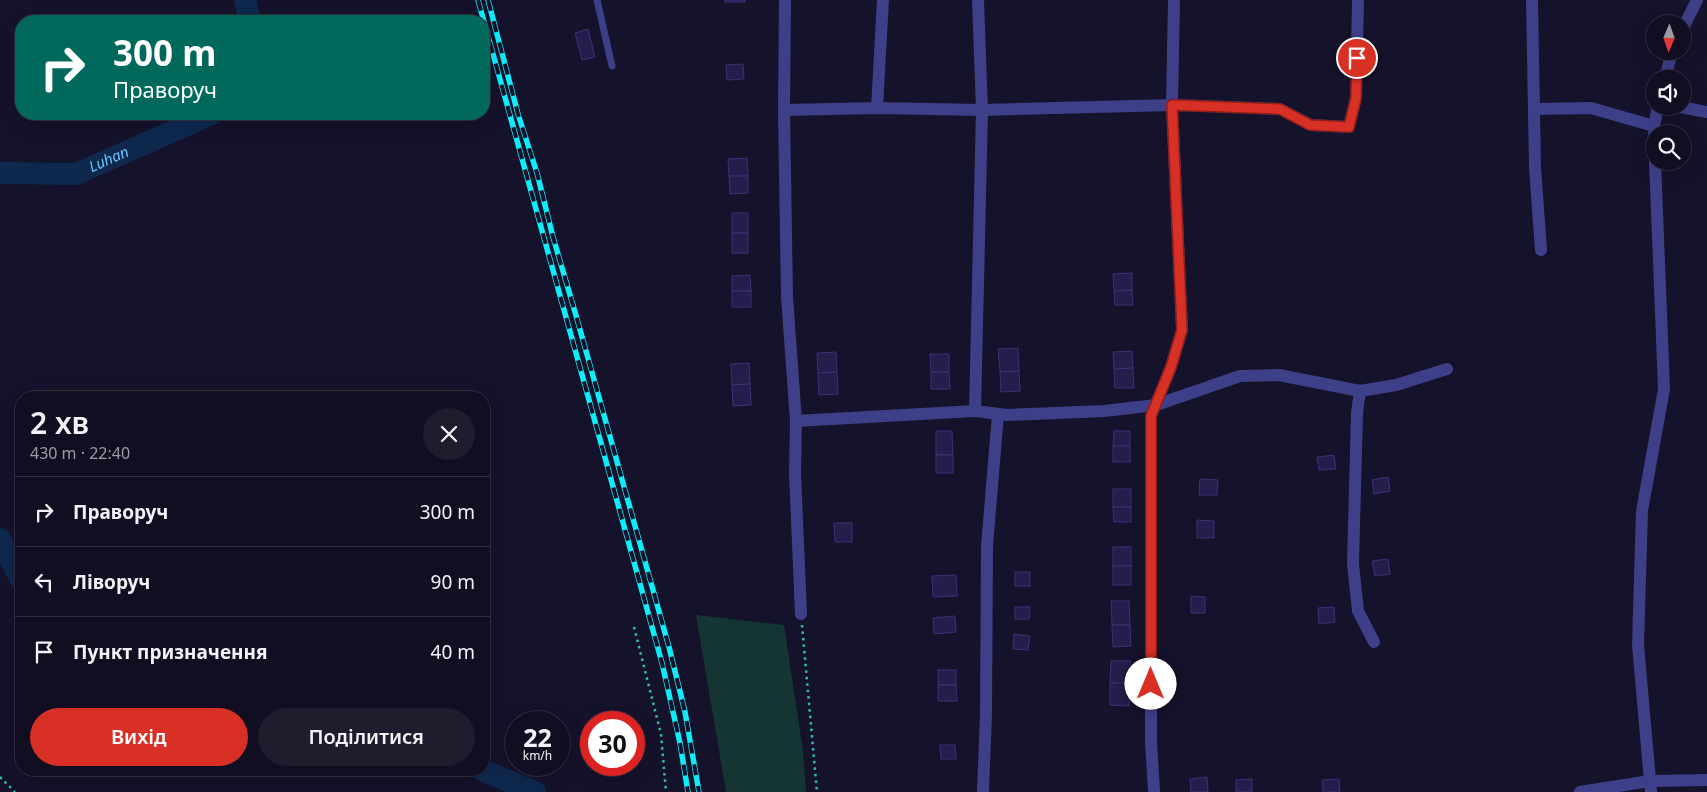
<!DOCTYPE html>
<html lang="uk">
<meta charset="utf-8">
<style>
:root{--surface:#100e20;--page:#1e1c2d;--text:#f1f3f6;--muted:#9c9ca5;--line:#302e3e;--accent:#d93025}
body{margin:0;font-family:"Noto Sans",sans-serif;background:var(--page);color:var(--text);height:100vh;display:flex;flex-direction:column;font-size:19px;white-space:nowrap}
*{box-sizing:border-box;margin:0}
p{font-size:16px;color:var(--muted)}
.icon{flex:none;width:28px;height:28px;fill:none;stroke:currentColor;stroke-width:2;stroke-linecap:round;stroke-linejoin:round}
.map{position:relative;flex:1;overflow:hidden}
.side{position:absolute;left:15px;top:391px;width:475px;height:385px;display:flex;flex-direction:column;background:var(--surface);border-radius:20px;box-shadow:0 5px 20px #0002,0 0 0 1px var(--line)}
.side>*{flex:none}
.hud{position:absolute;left:15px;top:15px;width:475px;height:105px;border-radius:20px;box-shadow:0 5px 20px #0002,0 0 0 1px var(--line);background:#00695c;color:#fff;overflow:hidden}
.needle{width:32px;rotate:182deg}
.buttons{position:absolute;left:1646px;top:15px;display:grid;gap:10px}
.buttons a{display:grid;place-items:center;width:45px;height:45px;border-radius:50%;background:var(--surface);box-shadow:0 5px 20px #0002,0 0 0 1px var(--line);font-size:25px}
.speed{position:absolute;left:505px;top:711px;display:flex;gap:10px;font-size:25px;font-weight:700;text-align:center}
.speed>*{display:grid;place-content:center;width:65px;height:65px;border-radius:50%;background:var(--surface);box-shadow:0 5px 20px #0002,0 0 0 1px var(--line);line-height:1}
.speed small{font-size:12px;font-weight:400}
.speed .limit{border:8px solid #d22;background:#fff;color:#111}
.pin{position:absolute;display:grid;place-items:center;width:42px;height:42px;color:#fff;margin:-21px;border:2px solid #fff;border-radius:50%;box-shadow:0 1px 5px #0007}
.me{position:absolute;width:55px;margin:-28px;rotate:0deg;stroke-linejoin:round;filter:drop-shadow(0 0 4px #0008)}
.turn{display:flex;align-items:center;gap:18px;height:105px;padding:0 15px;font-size:22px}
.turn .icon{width:65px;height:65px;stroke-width:2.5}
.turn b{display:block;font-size:35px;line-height:42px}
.round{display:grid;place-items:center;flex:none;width:52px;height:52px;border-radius:26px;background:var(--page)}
.summary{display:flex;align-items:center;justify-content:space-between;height:85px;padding:0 15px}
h1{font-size:30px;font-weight:600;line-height:38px}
.button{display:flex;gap:10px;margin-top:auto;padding:10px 15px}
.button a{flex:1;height:58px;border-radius:30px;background:var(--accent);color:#fff;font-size:20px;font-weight:600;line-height:58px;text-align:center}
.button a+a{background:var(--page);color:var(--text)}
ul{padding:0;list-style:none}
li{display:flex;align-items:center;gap:15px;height:70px;padding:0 15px;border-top:1px solid var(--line)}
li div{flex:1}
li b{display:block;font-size:19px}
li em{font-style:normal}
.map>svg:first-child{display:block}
</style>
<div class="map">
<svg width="1707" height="792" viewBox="0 0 1707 792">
<rect width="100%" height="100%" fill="#15122b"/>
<!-- green -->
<path fill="#153533" d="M696,615L784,625L803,751L806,792H726Z"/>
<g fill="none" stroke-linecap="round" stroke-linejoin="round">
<!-- river -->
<g stroke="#0e284e" stroke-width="22">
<path d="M245,0L250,21"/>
<path id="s1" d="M0,173L76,174L212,114"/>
<path d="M0,539L21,580"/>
<path d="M482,770L535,792"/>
</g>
</g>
<!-- building -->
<g fill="#251e4c" stroke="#3c3177">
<rect x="725" y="0" width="20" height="2"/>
<path d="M588,29L595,57L582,60L575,33Z"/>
<path d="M743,64L744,79L727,80L726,65Z"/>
<path d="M747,158L748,176H729L728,159Z"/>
<path d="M729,176H748V193L730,194Z"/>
<rect x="732" y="213" width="16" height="20"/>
<rect x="732" y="233" width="16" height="20"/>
<path d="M1132,273V290L1114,291L1113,274Z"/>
<path d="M750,275L751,291H732V276Z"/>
<path d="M1132,290L1133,305H1115L1114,291Z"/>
<rect x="732" y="291" width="19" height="16"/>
<path d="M1018,348L1019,371L1000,372L998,349Z"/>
<path d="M1132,351L1133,368L1114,369L1113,352Z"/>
<path d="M836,352L837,372L818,373L817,353Z"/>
<path d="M930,354H949V372H931Z"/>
<path d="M749,363L750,384L732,385L731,364Z"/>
<path d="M1133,368L1134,388H1115L1114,369Z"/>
<path d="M1019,371L1020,391L1001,392L1000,372Z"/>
<path d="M837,372L838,394L819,395L818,373Z"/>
<path d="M931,372H949L950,389H931Z"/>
<path d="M750,384L751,405L733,406L732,385Z"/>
<path d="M936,431H952L953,455H936Z"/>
<path d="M1114,431H1130V446H1113Z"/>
<rect x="1113" y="446" width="17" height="16"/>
<rect x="936" y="455" width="17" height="18"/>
<path d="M1334,455L1336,469L1319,470L1317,457Z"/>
<path d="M1388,477L1390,491L1374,494L1372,480Z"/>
<path d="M1200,479L1218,480L1217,495H1199Z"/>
<rect x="1113" y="489" width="18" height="18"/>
<path d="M1113,507H1131V522H1114Z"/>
<path d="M1197,520L1214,521V538H1197Z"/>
<path d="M834,523H852V542H835Z"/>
<rect x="1113" y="547" width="18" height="19"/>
<path d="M1388,559L1390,574L1375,576L1372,561Z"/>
<rect x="1113" y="566" width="18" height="19"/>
<rect x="1015" y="572" width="15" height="14"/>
<path d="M956,575L957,596L933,597L932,576Z"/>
<path d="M1191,596L1205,597V613H1191Z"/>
<path d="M1111,601H1129L1130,625H1112Z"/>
<path d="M1015,607H1030L1029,619H1015Z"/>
<path d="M1334,607L1335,622L1319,624L1318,608Z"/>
<path d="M955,616L956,632L934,634L933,618Z"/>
<path d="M1112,625H1130L1131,646L1113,647Z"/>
<path d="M1014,634L1030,636L1028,650L1013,649Z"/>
<path d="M1111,661H1131L1130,683H1110Z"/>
<rect x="938" y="670" width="18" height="15"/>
<path d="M1110,683H1130L1129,706L1110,705Z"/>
<path d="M938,685H956L957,701H938Z"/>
<path d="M940,745H955L956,759H941Z"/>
<path d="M1207,777L1208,792H1191L1190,779Z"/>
<path d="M1252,779V792H1236V780Z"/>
<path d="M1339,779L1340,792H1323L1322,780Z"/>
</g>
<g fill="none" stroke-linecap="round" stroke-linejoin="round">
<!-- path -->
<g stroke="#34bbad" stroke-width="2.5" stroke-dasharray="2.5 4" stroke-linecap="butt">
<path d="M802,625L817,792"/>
<path d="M634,627L661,734L666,792"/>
<path d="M0,777L15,792"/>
</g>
<!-- service -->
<path stroke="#3e3f89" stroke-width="7" d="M597,0L612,66"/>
<!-- minor -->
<g stroke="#3e3f89" stroke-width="12">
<path d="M785,0L784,110L787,297L796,421L795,473L801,614"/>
<path d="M1532,0L1535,168L1541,250"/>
<path d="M1675,106L1707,112"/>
<path d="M877,108L883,0"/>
<path d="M1534,109L1591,108L1654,126"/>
<path d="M784,110L877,108L982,110L1172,105L1204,106L1280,109L1311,125L1349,127L1356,97L1358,0"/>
<path d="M1360,391L1357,413L1353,564L1358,611L1374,642"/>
<path d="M975,411L982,110L978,0"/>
<path d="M796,421L975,411L1007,415L1104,411L1156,405L1240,376L1279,375L1360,391L1396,385L1447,369"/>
<path d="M983,790L986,714L987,546L998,414"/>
<path d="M1154,792L1151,742V416L1171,367L1182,330L1172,105L1174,0"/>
<path d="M1580,792L1650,781L1707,780"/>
</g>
<!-- tertiary -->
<g stroke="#3e3f89" stroke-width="12">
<path d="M1682,30L1697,0"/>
<path d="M1665,79L1672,51"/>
<path d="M1655,160L1654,126L1658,106"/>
<path d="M1651,792L1638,645L1642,511L1664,389L1655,161"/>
</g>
<defs>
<g id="rail">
<path d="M478,0L662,663L680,743L688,792"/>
<path d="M488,0L518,114L537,173L553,237L577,319L669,647L685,712L699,792"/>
</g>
</defs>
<!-- rail casing -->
<use href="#rail" stroke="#0dedfa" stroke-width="5.5"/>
<!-- rail -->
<use href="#rail" stroke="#15122b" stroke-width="4" stroke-dasharray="11" stroke-linecap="butt"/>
</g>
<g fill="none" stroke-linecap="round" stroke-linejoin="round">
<defs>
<path id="route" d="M1151,684V416L1171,367L1182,330L1172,105L1280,109L1310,125L1349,127L1356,98L1357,58"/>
</defs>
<!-- route casing -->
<use href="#route" stroke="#8d1f18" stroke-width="12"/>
<!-- route -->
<use href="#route" stroke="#d93025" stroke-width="9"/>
</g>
<g text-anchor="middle" stroke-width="4.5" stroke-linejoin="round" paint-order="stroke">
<!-- water labels -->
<g font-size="15" font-style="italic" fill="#6dc0fc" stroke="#15122b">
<text dy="5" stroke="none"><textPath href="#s1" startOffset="112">Luhan</textPath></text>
</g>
</g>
</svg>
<div class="buttons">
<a><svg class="needle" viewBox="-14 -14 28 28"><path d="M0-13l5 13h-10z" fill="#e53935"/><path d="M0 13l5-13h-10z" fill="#9c9ca5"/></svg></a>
<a><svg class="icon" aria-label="sound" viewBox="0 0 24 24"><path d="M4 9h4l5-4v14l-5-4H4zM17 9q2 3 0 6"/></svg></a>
<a><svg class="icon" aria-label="search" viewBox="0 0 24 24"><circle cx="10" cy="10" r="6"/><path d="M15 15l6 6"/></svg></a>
</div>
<div class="speed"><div>22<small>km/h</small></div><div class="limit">30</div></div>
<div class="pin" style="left:1357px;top:58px;background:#d93025"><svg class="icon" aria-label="arrive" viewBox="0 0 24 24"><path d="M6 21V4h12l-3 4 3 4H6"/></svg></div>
<svg class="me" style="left:1151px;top:684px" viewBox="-20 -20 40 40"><circle r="19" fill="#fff"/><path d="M0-13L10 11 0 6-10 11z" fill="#d93025"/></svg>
<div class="hud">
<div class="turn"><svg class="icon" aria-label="right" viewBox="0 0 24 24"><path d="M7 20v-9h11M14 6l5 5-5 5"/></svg><div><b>300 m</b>Праворуч</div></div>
</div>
<section class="side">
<div class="summary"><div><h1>2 хв</h1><p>430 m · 22:40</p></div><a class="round"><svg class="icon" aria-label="close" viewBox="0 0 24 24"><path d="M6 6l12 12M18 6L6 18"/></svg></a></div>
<ul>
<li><svg class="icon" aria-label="right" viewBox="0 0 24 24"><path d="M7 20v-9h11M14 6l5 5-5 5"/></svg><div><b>Праворуч</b></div><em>300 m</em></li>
<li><svg class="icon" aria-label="left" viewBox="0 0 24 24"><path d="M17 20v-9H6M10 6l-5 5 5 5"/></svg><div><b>Ліворуч</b></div><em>90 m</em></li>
<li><svg class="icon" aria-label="arrive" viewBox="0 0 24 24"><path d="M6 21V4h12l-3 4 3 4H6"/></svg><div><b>Пункт призначення</b></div><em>40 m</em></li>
</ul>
<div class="button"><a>Вихід</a><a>Поділитися</a></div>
</section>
</div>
